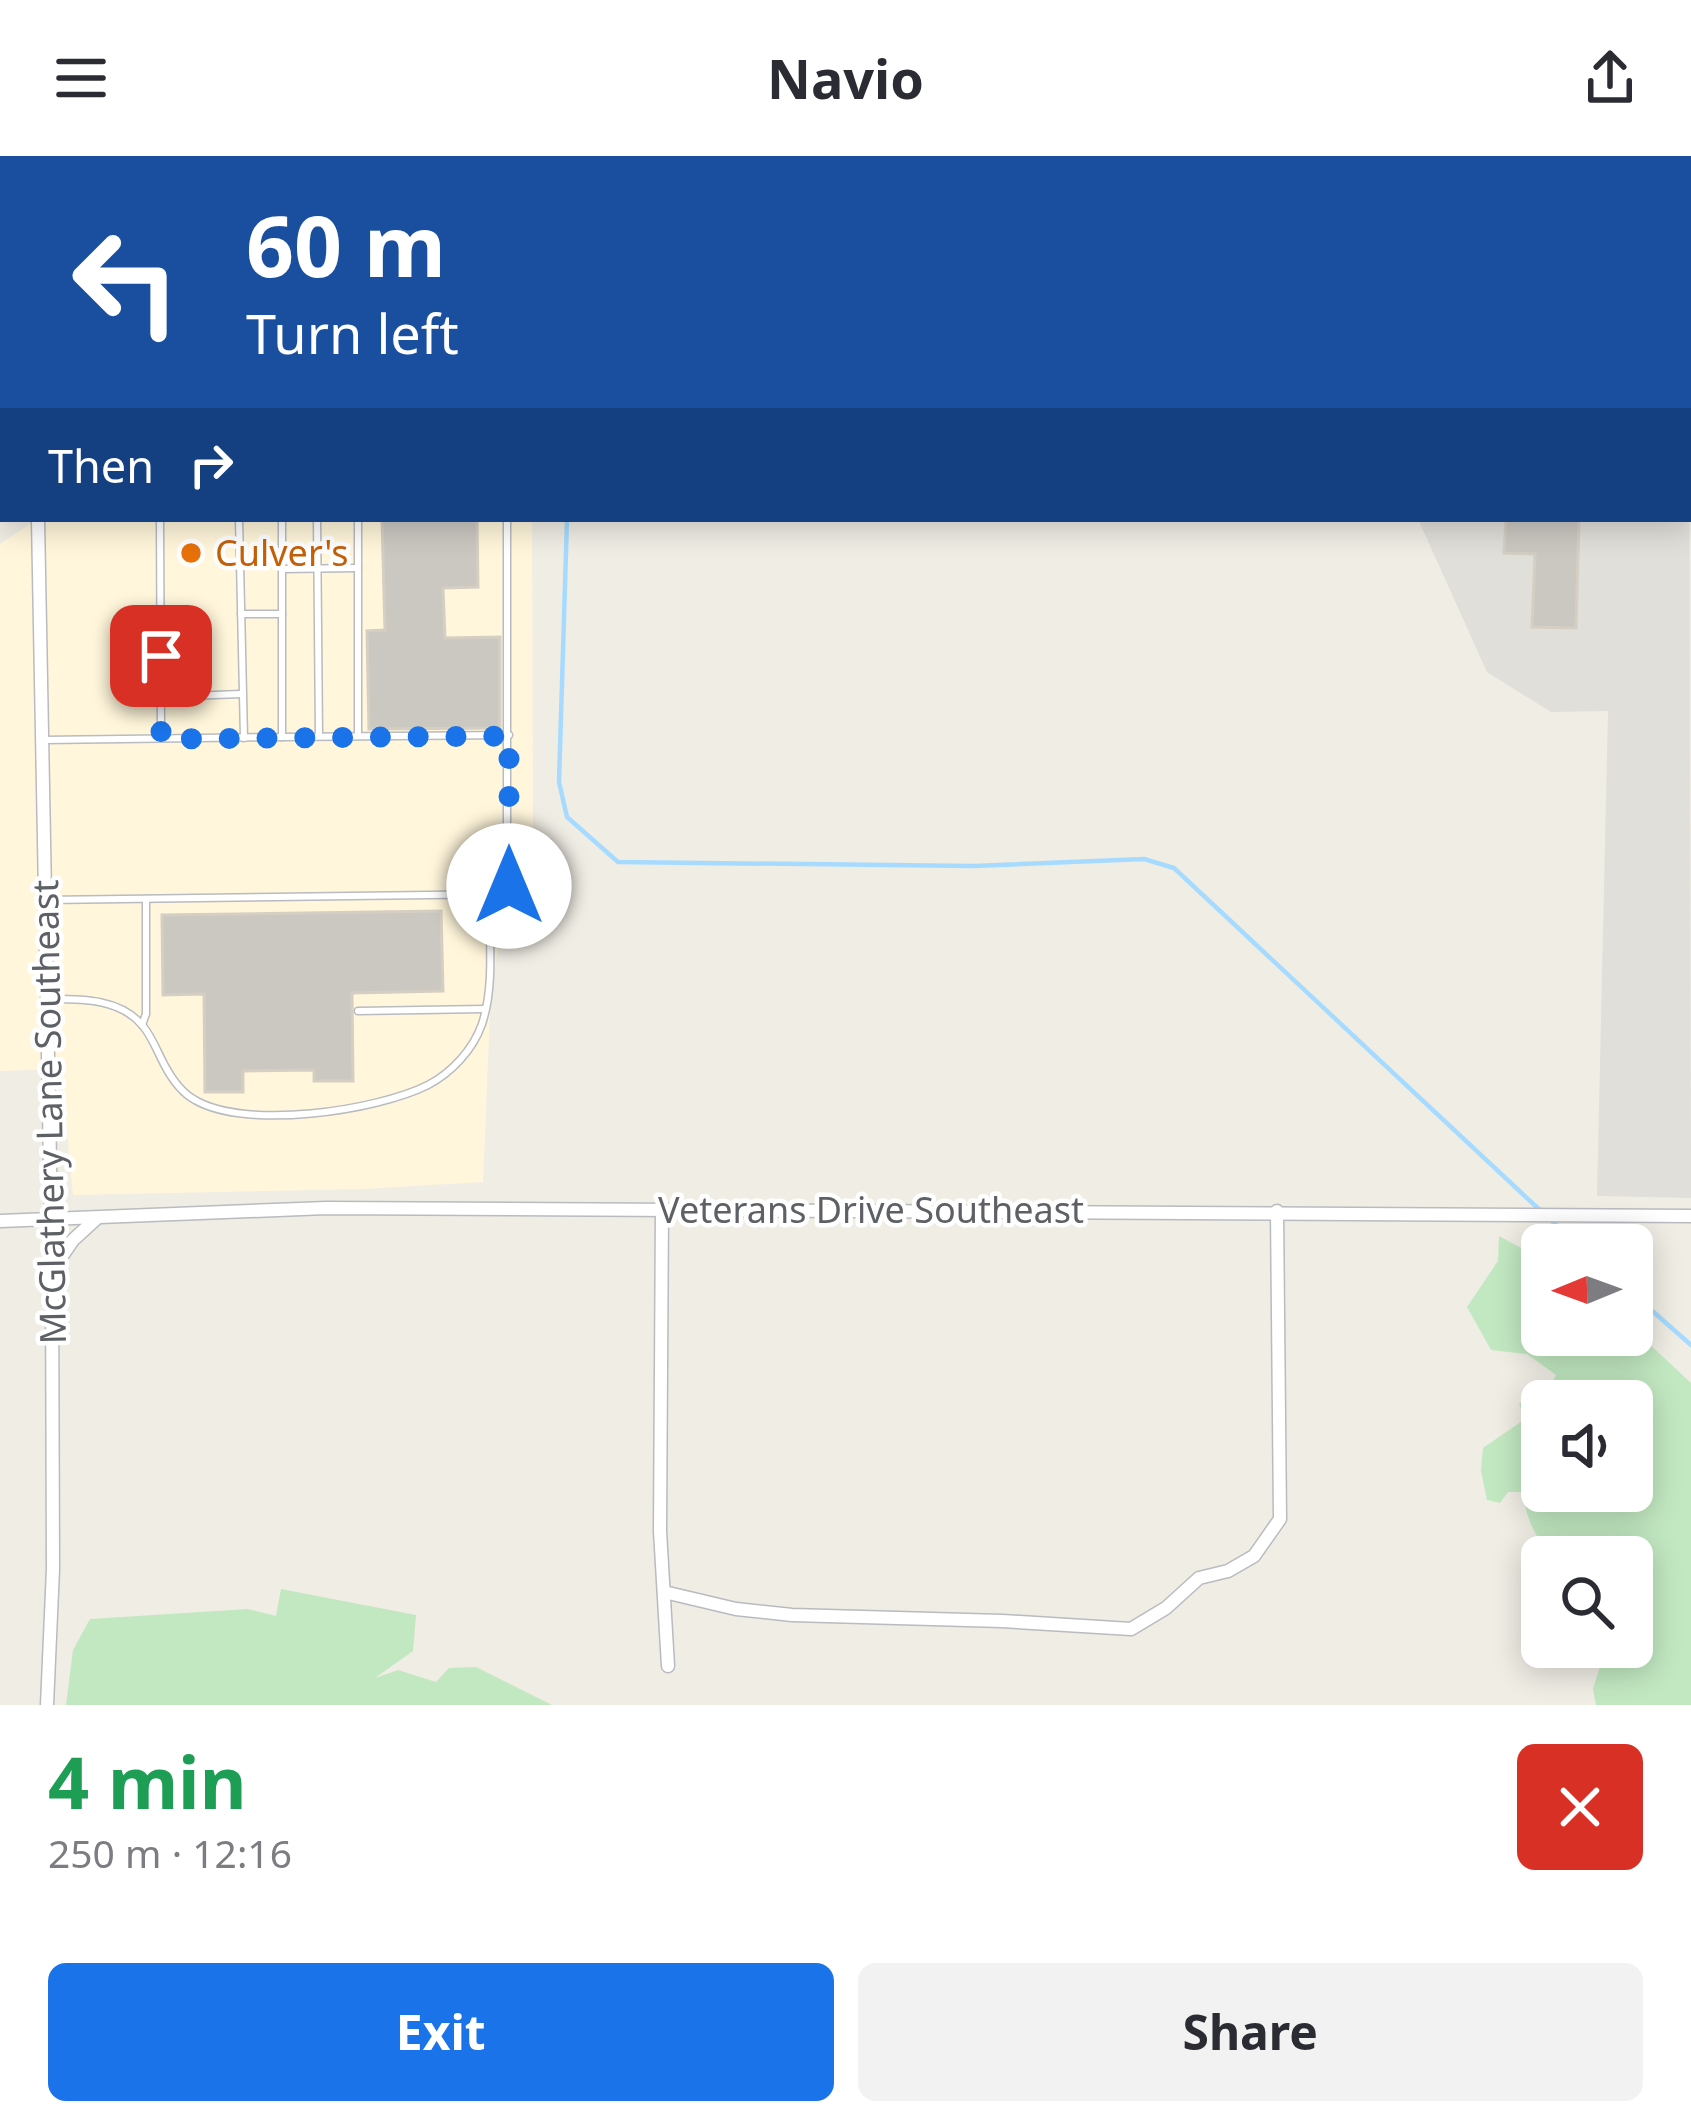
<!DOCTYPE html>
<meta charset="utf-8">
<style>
:root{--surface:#fff;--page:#f2f2f3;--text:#2b2b33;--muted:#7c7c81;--accent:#1a73e8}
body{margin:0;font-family:"Noto Sans",sans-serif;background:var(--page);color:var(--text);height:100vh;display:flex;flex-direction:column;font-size:45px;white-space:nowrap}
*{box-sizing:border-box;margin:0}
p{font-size:39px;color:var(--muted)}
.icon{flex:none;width:66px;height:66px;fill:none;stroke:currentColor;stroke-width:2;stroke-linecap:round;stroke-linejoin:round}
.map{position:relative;height:1549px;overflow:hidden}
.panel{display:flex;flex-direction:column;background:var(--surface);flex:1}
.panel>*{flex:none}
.hud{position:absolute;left:0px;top:0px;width:1692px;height:366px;box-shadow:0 6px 30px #0003;background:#1a4fa0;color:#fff;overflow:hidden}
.needle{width:78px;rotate:269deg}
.buttons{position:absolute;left:1521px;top:1068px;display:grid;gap:24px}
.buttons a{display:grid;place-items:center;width:132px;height:132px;border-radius:18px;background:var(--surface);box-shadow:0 6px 30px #0003;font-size:60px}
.pin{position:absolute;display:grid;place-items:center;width:102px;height:102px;color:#fff;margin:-51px;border-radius:24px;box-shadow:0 6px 18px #0006}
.me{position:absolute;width:132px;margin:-66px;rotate:0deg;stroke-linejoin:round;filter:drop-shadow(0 0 9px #0008)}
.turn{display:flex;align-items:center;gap:42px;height:252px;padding:0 48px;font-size:54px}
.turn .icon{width:156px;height:156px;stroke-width:2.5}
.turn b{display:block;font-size:84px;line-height:102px}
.then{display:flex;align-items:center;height:114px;padding:0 48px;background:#0003;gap:24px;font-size:45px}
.round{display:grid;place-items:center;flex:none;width:126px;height:126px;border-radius:18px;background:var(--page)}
.head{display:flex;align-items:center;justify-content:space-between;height:204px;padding:0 48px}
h1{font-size:72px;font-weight:700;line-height:90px;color:#1e9e55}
.cta{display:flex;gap:24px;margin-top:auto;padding:24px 48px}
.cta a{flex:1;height:138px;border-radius:18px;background:var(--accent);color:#fff;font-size:48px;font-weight:700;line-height:138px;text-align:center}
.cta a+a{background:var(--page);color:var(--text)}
header{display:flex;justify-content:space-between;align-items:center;height:156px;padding:0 48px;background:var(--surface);font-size:54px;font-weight:700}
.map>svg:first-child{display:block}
</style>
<header><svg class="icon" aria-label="menu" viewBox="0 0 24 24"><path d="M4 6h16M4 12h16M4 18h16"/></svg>Navio<svg class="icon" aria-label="share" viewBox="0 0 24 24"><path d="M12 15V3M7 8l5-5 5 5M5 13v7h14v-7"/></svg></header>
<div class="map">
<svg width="1691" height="1549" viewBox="0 0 1691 1549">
<rect width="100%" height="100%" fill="#f0ede5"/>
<!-- commercial -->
<g fill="#fff6db">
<path d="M0,0H257L3,3L0,331Z"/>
<path d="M287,0H1604L287,3Z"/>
<path d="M38,363H532L533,734L501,761L490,857L483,1026L362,1033L73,1039L61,913L0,915V388Z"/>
</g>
<!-- industrial -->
<path fill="#e1dfda" d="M1689,123L1691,1042L1597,1040L1608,555L1551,556L1487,516L1418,363H1689Z"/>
<!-- green -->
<g fill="#c2e8c1" fill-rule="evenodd">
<path d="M1499,1080L1542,1103V1179H1632V1172L1691,1227V1549H1596L1593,1533L1606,1491H1632V1401H1553C1537,1385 1524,1360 1524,1336H1508L1500,1347L1487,1344L1481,1315L1483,1292L1525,1263L1519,1248L1531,1239L1546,1240L1556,1219L1527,1198L1491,1194L1467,1151L1498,1105ZM1542,1245H1632V1335H1542Z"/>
<path d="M281,1433L416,1459L413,1495L375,1522L398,1514L436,1526L449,1512L476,1511L552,1549H66L73,1494L90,1463L248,1453L276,1460Z"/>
</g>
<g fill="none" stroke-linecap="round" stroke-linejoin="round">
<!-- stream -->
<g stroke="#a6dbff" stroke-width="4.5">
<path d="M84,3L85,0"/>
<path d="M567,363L559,626L567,661L618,706L974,710L1144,703L1174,712L1543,1057"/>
<path d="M1552,1065L1579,1089"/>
<path d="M1632,1137L1691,1189"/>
</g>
</g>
<!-- building -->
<g fill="#cbc8c2" stroke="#d5cfc3" stroke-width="3">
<path d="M382,363H477L478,431L443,432L445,482L500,481V572L369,573L367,475L385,474Z"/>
<path d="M1506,363H1579L1576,472L1532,471L1535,398L1504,397Z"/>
<path d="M441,755L443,835L352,837L353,925H314V914L243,915V936H205L204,838L163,839L162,759Z"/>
</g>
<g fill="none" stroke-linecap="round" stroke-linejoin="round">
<defs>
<g id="service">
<path d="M1232,0V3"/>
<path d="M984,3V0"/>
<path d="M1047,3V0"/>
<path d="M1147,3V0"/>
<path d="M1689,169H1691"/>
<path d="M0,248H3"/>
<path d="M160,363L161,581"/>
<path d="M239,363L244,582"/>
<path d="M317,363L319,580"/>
<path d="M282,413L358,412"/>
<path d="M241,458H282"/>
<path d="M161,541L241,538"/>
<path d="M358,580V363"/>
<path d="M282,581L509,579"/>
<path d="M45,584L282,581V363"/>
<path d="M46,744L507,738V363"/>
<path d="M49,843C81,843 120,842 143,870C152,881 158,897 165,910C172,923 182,937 195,944C246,974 376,955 428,929C451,917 473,894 482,868C495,829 489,781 489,740"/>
<path d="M358,855L484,853"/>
<path d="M142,869L146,858V743"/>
</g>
<g id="minor">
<path d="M1468,0V3"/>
<path d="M38,363L52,1114L53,1413L47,1549"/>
<path d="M662,1052L660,1375L668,1510"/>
<path d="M0,1065L326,1052L1691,1060"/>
<path d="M53,1113L73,1084L96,1063"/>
<path d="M664,1436L736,1453L792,1459L1002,1465L1131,1473L1166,1452L1199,1422L1228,1415L1254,1400L1280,1363L1277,1055"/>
</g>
<path id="tertiary" d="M272,0V3"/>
<g id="primary">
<path d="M1689,82H1691"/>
<path d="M0,352L3,350"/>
</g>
</defs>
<!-- service casing -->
<use href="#service" stroke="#b8bbbf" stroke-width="9"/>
<!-- minor casing -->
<use href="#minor" stroke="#b8bbbf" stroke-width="15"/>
<!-- tertiary casing -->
<use href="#tertiary" stroke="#b8bbbf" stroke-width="18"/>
<!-- primary casing -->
<use href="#primary" stroke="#f7c657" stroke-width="24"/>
<!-- service -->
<use href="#service" stroke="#fff" stroke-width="6"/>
<!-- minor -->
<use href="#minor" stroke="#fff" stroke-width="12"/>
<!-- tertiary -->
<use href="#tertiary" stroke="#fff" stroke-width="15"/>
<!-- primary -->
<use href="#primary" stroke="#ffefab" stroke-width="21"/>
</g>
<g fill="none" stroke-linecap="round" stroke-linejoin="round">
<!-- route -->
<path stroke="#1a73e8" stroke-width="21" stroke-dasharray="0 37.8" d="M161,500V583L509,580V730"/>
</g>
<!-- markers -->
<circle fill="#e8710a" stroke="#fff" stroke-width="4.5" cx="191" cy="397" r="12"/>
<g text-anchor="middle" stroke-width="9" stroke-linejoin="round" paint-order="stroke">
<!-- food labels -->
<g font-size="36" fill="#c56008" stroke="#fff" text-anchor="start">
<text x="215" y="410">Culver's</text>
</g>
<!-- street labels -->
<g font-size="36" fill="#5d6166" stroke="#fff">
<text transform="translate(49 956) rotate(-91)" y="13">McGlathery Lane Southeast</text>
<text x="871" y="1067">Veterans Drive Southeast</text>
</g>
</g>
</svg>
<div class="buttons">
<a><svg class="needle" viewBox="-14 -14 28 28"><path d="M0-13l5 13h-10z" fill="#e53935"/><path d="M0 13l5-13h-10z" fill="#7c7c81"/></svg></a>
<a><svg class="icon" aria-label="sound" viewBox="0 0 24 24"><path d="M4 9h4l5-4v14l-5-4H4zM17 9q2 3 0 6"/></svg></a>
<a><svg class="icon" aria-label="search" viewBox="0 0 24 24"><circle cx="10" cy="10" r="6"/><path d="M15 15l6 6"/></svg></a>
</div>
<div class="pin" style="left:161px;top:500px;background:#d93025"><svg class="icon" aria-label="arrive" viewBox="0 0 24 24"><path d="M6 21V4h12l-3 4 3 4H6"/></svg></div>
<svg class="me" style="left:509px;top:730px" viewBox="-20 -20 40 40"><circle r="19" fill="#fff"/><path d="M0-13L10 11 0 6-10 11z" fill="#1a73e8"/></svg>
<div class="hud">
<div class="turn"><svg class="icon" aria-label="left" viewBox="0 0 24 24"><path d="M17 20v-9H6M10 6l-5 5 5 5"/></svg><div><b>60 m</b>Turn left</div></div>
<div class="then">Then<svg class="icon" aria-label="right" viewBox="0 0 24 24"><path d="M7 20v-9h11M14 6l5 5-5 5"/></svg></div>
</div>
</div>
<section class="panel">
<div class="head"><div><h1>4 min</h1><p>250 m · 12:16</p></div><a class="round" style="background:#d93025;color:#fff"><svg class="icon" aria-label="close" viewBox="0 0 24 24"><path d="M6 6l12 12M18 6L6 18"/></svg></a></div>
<div class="cta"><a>Exit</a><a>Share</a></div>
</section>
